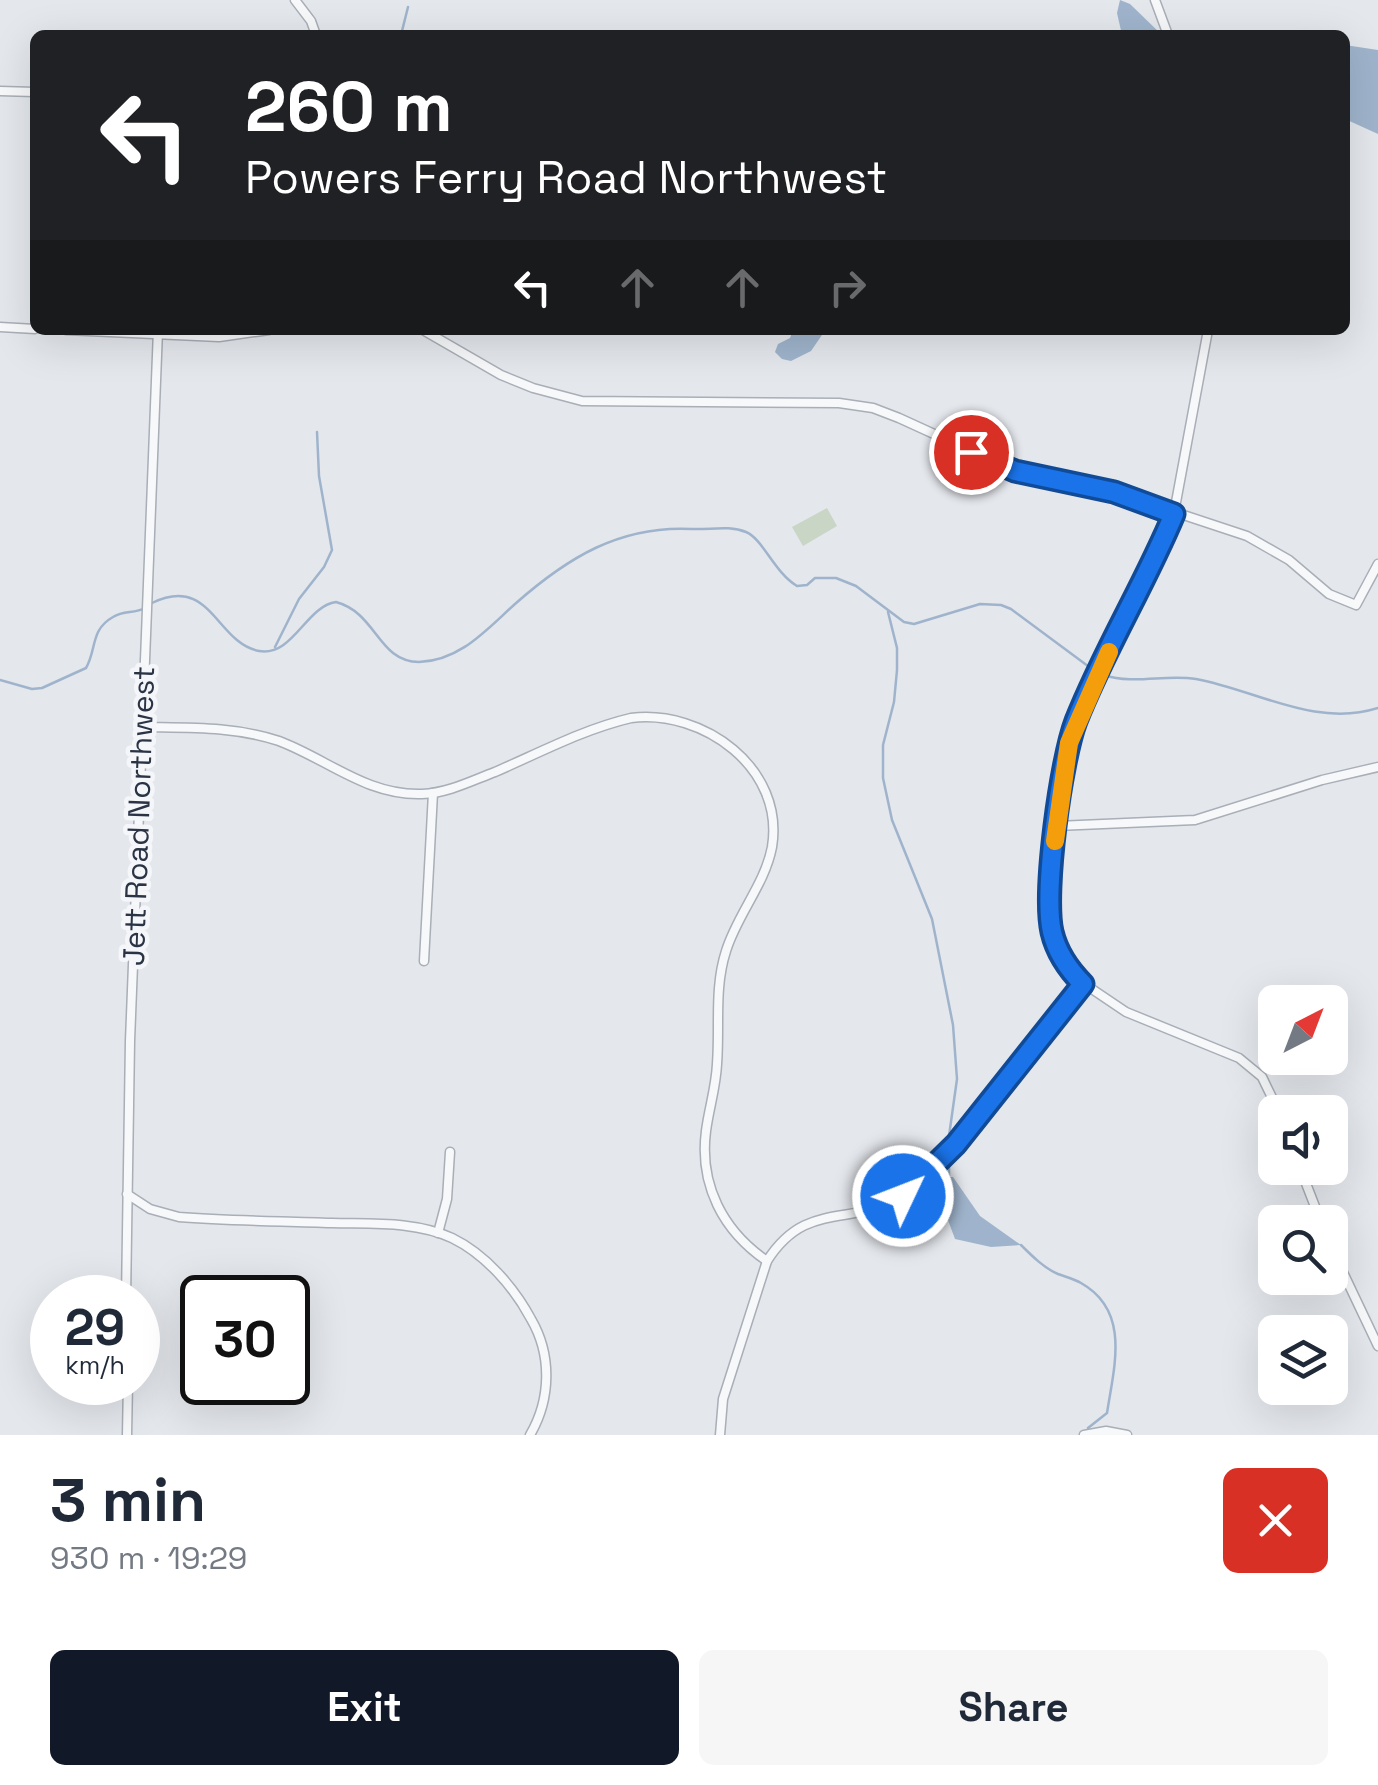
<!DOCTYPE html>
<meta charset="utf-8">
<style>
:root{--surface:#fff;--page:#f6f6f7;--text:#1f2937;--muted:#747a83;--accent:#111827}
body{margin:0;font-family:"Space Grotesk",sans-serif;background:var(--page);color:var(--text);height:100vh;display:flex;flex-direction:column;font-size:38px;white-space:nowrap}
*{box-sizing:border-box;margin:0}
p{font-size:32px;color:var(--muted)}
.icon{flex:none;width:55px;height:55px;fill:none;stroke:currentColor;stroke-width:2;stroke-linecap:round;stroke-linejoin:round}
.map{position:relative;height:1435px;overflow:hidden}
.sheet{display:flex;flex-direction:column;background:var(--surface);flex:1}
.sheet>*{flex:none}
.top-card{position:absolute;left:30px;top:30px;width:1320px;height:305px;border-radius:15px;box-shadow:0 10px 40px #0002;background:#202124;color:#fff;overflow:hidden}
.needle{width:65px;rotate:42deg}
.fabs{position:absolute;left:1258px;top:985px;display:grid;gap:20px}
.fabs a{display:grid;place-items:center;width:90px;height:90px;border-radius:15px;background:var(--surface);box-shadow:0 10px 40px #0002;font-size:50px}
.speed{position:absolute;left:30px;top:1275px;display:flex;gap:20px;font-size:50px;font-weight:700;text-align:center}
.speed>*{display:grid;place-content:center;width:130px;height:130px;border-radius:50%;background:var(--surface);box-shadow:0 10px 40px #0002;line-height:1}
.speed small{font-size:25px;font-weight:400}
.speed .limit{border:5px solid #111;border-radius:15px;background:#fff;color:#111}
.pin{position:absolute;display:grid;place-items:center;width:85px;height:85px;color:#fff;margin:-42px;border:5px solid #fff;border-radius:50%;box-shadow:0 2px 10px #0007}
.me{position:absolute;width:110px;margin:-55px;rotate:47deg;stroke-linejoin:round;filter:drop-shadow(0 0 8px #0008)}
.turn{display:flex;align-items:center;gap:35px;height:210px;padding:0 50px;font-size:45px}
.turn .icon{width:130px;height:130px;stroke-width:2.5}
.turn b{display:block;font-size:70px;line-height:85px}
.lanes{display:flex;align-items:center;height:95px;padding:0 50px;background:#0003;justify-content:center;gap:50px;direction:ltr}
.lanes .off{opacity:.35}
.round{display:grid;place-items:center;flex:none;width:105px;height:105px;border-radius:15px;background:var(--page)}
.head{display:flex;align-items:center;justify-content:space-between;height:170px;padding:0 50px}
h1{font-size:60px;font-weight:600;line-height:75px}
.button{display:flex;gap:20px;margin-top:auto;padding:20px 50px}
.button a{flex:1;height:115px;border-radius:15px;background:var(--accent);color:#fff;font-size:40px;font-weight:600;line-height:115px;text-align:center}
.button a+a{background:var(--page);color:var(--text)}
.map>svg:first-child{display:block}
</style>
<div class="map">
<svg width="1378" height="1435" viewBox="0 0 1378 1435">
<rect width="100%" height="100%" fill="#e4e7ec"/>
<!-- green -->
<path fill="#c9d6c5" d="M827,508L837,526L803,546L792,527Z"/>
<!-- water -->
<g fill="#9fb4cc">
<path d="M1120,0L1130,4L1162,35H1122L1117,13Z"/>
<path d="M1345,45L1378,50V134L1345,119Z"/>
<path d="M787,330H824V332L811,351L791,361L782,359L775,352L778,344L790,338L792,333Z"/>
<path d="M949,1177H953L980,1216L1021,1245L991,1247L955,1239L945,1212V1179Z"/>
</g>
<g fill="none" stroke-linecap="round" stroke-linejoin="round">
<!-- stream -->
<g stroke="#9fb4cc" stroke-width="2.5">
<path d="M401,35L408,7"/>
<path d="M152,603C211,574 216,643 259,651C293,657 306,606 336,602C377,613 378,662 419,662C460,661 487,629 515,604C567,558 620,525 692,529C710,530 729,525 746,532C763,539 774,572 797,586L807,585L815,578H836L856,586L904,622L914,624L980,604L1001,605L1011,609L1096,672"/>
<path d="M888,612L897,648V670L894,702L883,745V778L892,820L932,919L953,1025L957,1079L948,1143"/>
<path d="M275,647L299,599L324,567L332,550L319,476L317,432"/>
<path d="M1104,675C1134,685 1165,674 1196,679C1256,690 1315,728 1378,708"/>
<path d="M0,680L32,689L42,688L86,668C97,649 90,630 113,617C124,610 134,614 145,608"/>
<path d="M949,1177V1161"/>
<path d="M1021,1245C1032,1256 1044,1268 1058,1274C1066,1277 1074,1279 1081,1283C1131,1311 1114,1367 1107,1413L1088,1428"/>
</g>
<defs>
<g id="minor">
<path d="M295,0L311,21L316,35"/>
<path d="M1155,0L1168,35"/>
<path d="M0,91L35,92"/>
<path d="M0,327L35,329"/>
<path d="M66,330L219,337L269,330"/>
<path d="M423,330L501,375L533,388L582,401L839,403L873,408L899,418L1015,471L1114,492L1247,536L1289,560L1329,594L1356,605L1378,564"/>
<path d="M1208,330L1174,513L1138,596L1084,703L1069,743L1050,888L1051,926L1062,958L1083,983L1126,1012L1239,1058L1262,1077L1279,1112"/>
<path d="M141,727C187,728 234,726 279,741C327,759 367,796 422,794C448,793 471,781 495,772C539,753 584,729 631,718C703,709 785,768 772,847C765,884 737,915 726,951C714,988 720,1025 717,1064C716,1087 709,1108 706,1131C699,1185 723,1231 767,1261"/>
<path d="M1057,826L1195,820L1322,780L1378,767"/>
<path d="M424,961L433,793"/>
<path d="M1300,1168L1321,1222"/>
<path d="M127,1194L150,1209L179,1217C230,1221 281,1221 332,1223C372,1224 415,1221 452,1238C485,1254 514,1287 531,1319C552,1355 551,1399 530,1435"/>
<path d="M438,1233L447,1199L450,1152"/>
<path d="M1330,1245L1378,1346"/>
<path d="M126,1298L130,1041L158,330"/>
<path d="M127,1435L128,1382"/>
<path d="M720,1435L723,1399L767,1261C806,1200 849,1227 900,1198C936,1177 962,1136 988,1103C1019,1063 1051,1023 1083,983"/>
<path d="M1084,1435L1106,1431L1127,1435"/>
</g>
</defs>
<!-- minor casing -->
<use href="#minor" stroke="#a9aeb7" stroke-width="11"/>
<!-- minor -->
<use href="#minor" stroke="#f7f8fa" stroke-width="8"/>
</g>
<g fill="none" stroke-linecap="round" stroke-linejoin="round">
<defs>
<path id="route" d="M903,1196L956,1144L1083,984C1068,969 1057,953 1052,932C1043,892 1061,760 1076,721C1104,650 1145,584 1174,514L1114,492L1015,471L971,452"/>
</defs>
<!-- route casing -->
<use href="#route" stroke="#114b97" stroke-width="25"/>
<!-- route -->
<use href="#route" stroke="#1a73e8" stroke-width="18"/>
<!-- slow -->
<path stroke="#f59e0b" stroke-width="18" d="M1055,841L1069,743L1109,652"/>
</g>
<g text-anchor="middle" stroke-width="9" stroke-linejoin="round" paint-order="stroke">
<!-- street labels -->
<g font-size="30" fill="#2b3445" stroke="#f4f6f9">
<text transform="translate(139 816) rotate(-88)" y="10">Jett Road Northwest</text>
</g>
</g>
</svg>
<div class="fabs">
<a><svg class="needle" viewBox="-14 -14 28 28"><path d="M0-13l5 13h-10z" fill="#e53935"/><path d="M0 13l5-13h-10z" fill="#747a83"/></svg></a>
<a><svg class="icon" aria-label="sound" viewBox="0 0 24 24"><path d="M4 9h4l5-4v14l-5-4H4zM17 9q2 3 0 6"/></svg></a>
<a><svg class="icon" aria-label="search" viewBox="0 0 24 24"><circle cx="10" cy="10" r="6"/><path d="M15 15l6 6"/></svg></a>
<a><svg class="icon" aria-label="layers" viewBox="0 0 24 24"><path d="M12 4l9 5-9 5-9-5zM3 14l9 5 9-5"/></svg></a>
</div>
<div class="speed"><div>29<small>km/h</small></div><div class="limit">30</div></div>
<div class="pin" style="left:971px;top:452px;background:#d93025"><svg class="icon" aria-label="arrive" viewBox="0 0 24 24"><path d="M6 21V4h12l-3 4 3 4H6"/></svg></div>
<svg class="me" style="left:903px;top:1196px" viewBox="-20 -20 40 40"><circle r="17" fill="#1a73e8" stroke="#fff" stroke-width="3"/><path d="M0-11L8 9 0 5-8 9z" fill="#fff"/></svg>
<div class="top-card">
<div class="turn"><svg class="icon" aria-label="left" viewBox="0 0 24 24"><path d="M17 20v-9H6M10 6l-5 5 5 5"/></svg><div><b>260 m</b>Powers Ferry Road Northwest</div></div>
<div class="lanes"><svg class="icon" aria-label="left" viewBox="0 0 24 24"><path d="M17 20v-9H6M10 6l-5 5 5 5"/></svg><svg class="icon off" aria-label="ahead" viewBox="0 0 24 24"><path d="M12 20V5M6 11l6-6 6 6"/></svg><svg class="icon off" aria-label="ahead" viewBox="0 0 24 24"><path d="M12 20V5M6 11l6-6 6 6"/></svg><svg class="icon off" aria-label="right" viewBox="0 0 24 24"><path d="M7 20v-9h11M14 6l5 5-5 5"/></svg></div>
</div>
</div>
<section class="sheet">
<div class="head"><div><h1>3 min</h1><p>930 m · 19:29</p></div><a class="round" style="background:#d93025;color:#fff"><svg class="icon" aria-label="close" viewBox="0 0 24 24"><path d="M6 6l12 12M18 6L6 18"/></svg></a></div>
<div class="button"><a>Exit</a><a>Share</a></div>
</section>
